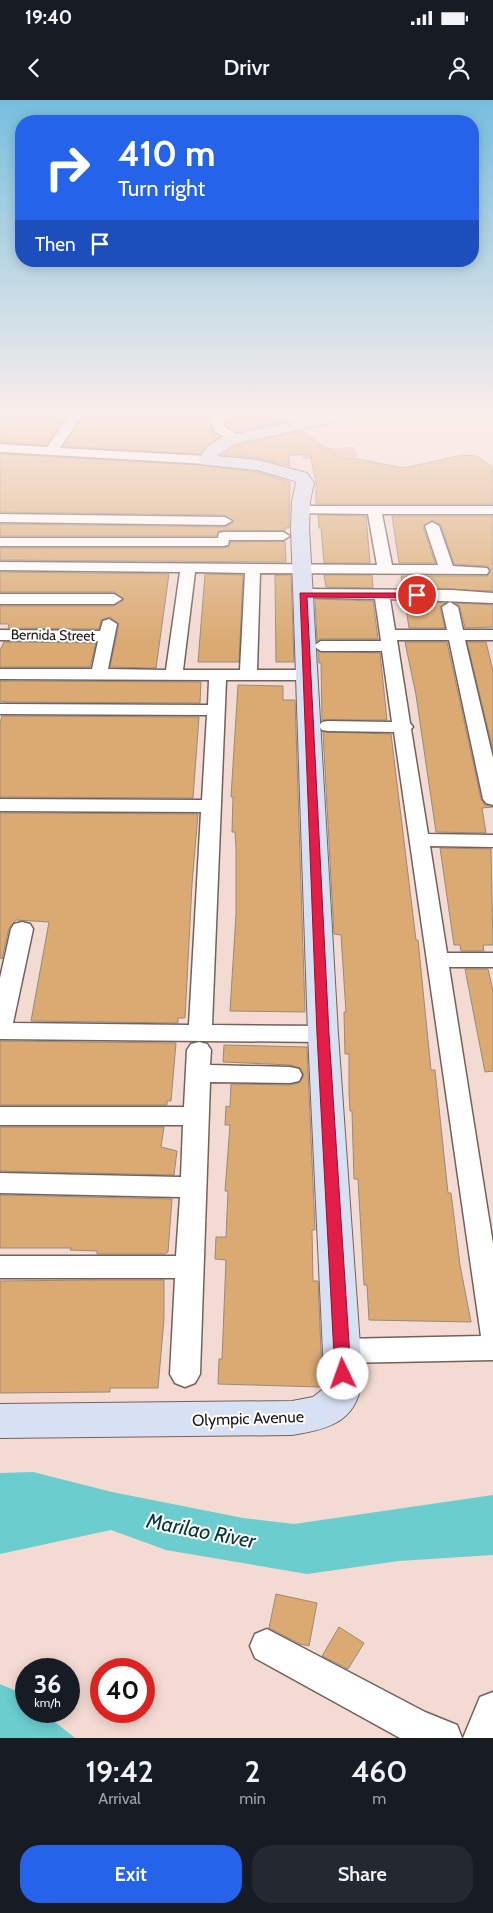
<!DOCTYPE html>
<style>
:root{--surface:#171b24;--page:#242831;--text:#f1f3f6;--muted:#9ea1a6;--accent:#2563eb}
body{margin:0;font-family:Cabin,sans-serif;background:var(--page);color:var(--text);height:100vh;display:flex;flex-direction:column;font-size:19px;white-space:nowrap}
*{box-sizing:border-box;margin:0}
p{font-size:16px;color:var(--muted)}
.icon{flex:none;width:28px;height:28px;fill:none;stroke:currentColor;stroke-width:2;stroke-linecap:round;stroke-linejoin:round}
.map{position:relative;height:1638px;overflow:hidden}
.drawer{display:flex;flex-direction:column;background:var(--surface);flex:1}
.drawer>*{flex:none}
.guide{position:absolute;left:15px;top:15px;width:464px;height:152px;border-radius:20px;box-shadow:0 2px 12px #0003;background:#2563eb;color:#fff;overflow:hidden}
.speed{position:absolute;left:15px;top:1558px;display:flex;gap:10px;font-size:25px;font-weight:700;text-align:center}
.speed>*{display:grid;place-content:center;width:65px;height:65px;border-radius:50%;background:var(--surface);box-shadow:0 2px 12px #0003;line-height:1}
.speed small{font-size:12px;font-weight:400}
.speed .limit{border:8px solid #d22;background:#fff;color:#111}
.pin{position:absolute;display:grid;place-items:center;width:42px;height:42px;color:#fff;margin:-21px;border:2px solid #fff;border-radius:50%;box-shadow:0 1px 5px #0007}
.me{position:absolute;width:55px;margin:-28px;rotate:357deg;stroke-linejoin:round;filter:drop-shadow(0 0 4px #0008)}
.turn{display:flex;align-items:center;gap:18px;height:105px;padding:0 20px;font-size:22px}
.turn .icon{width:65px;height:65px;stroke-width:2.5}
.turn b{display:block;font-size:35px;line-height:42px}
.then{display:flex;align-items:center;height:48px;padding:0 20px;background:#0003;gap:10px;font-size:19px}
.eta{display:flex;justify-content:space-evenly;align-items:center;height:85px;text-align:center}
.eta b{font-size:30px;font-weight:600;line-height:35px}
.primary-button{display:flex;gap:10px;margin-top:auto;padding:10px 20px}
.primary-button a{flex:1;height:58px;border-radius:20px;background:var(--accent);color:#fff;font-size:20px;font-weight:600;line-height:58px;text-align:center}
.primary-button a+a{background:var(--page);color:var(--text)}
.status{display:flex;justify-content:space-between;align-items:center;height:35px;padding:0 25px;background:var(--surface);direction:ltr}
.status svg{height:14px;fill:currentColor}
header{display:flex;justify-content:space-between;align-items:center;height:65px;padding:0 20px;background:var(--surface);font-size:22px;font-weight:600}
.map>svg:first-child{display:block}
</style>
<div class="status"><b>19:40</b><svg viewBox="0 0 49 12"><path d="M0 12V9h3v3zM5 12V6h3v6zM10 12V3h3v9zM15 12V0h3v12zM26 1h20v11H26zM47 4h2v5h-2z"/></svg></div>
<header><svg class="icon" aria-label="back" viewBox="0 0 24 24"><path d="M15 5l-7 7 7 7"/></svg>Drivr<svg class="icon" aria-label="person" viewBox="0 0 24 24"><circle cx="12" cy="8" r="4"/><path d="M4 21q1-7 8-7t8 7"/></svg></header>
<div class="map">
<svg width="493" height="1638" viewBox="0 0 493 1638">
<rect width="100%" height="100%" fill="#f3dad2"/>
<!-- green -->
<path fill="#e8a289" d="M354,347L358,357L302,359L298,349Z"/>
<!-- water -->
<g fill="#6bcdce">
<path d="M33,1372L112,1392L243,1418L294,1424L493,1395V1455L399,1461L307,1474L166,1450L111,1430L0,1454V1373Z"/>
<path d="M0,1584L14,1590L26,1600V1611H41L75,1638H0Z"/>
</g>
<!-- building -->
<g fill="#daaa72" stroke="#998a7a">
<path d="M0,313H69L46,345L0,342Z"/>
<path d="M85,313L211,314L209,319L212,331L220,337L206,345L200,354L63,346Z"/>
<path d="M229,313L254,316L273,313L286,321L237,332L226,325L227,314Z"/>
<path d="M301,331L343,359L353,358L404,368L462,355L477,356L493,367V404H316V383L310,354L289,355L290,366L258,358L222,355L235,346Z"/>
<path d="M0,354L199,365L257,372L290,382L289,428H285V431L224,430L219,431L216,436H0V424L225,427L234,422L225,415L0,412Z"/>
<path d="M318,415L366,416L370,463H324L321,428H319Z"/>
<path d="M392,416H493V491L403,488L401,476H487L491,470L487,466L454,464L441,425L433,420L423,427L435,463H399Z"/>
<path d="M285,441L286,462L0,460V448H223L228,447L231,442Z"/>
<path d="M0,472L169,474L156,568L110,567L119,524L110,517L101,520L99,529L8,528L9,524H0V506H114L124,500L114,492H0Z"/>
<path d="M205,474L243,475L239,562H198Z"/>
<path d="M275,475H291L294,562H276Z"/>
<path d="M324,475H372L373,488L326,487Z"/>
<path d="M315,499L373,501L378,539H321L317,541Z"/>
<path d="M405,501L445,503L440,507L445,528H409Z"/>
<path d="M456,503L493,505V527L465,528L460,507Z"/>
<path d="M4,542L96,543L90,567H0V550Z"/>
<path d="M405,542H447L481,699L485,705L493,707L482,708L486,733L436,732L416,595Z"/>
<path d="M467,542H486L493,571V650Z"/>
<path d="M318,551L380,553L387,620H322L321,563H319Z"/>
<path d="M0,581L201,582L200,603L6,602L0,601Z"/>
<path d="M238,585L283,586V600H295L305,912L230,911L236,814V749L235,732H232L233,697H231Z"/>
<path d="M2,616L199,617L193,698L0,697V623Z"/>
<path d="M323,632L391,634L416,840H418L431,970H435L448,1093H451L460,1165L471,1222L369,1220L367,1185H364L358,1079H354L352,1011H350L349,993V954H345L344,912H346L341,835L334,834Z"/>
<path d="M0,713L198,714L192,784L185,918H178V923L31,921L49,822L16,820L9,828L2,859L0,858Z"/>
<path d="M440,748L491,749L493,845H483L484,851H461L460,845H454Z"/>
<path d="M465,869H488L493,891V971L485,972Z"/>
<path d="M0,941L176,943L171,1001H167V1005H0Z"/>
<path d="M224,945L307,947L315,1130H312L313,1181H318L322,1274L320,1287L218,1284L219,1259H222L226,1160L215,1159L216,1137H226L228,1091H225L230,1025H225L226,1006L230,1007L231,984L290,985L299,983L304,976L301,968L290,965L223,962Z"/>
<path d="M0,1027H164L161,1047L177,1051L174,1075L0,1071Z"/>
<path d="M0,1095L172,1099L168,1152L165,1154H97V1151L70,1150L71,1148H0Z"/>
<path d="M93,1180H164V1219L158,1288H110V1292L0,1293V1181Z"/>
<path d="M276,1494L317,1503L309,1546L300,1544L269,1528Z"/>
<path d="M339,1527L364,1543L348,1569L322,1556Z"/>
</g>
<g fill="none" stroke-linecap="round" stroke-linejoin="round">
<defs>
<g id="street">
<path d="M71,313H83L60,348L206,356L212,360L206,364L0,352V344L47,347Z"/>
<path d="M213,313H225L224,326L242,338L240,341H232L214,331L211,319Z"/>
<path d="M300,406H493V414H382L392,465H438L425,426L432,422L439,426L453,466L487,468L489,471L487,474L260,473L257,570H306L312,571L314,575L312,579L306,580H226L212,925L323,926L331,928L335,934L331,940L323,942L0,939V878L11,829L14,824L22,822L30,824L33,829L13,923L189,925L201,712L0,711V699L202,700L207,615L0,614V604L208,605L209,580L0,579V569H92L98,541L0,540V530L100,531L103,521L109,519L117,524L108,569L166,570L180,472L0,470V462L377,465L368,414L295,413L293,410L295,407ZM195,472L245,473L240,570H183Z"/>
<path d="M0,414L225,417L232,421L225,425L0,422Z"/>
<path d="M224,432H283L290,436L283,440H229L228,445L223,446H0V438H218L219,433Z"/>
<path d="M303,489L452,490L493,493V503L390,499L395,530H447L442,507L450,502L458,507L463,530H493V540H465L493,658V705L486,703L483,699L449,540H397L410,623L413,627L411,629L428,734L493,735V747L430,746L447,853H493V867H449L493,1144V1260L342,1263L332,1260L327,1251L332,1242L342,1239L481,1236L394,632L328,631L322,630L319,626L322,622L328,621L392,622L382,551H321L313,546L321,541H381L375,499L298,497L295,494Z"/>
<path d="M0,494H114L122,499L114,504H0Z"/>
<path d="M199,942L207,944L211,950L210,965L290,967L299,969L302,975L299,981L290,983L210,982L200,1274L195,1283L185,1287L175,1283L170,1274L175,1178H0V1156H176L180,1097L0,1093V1073L181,1077L183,1025H0V1007H184L187,950L191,944Z"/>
<path d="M267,1529L425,1612L457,1625L462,1638H400L255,1558L250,1546L255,1534Z"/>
<path d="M493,1592V1638H463L480,1597Z"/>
</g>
<path id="secondary" d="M332,313H361L353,318L234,344L217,356L258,360L307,373L314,383L310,401L309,428L338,934L362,1274C360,1320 332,1329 292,1335L0,1338V1304L292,1301L313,1297L322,1290L324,1274L308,934L291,428L292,401L296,383L295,381L257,370L206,365L200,364L198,360L207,347L223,337Z"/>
</defs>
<!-- street casing -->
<use href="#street" stroke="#76615a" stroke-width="3"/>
<!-- secondary casing -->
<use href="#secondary" stroke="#76615a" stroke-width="2"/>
<!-- street -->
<use href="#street" fill="#fff" fill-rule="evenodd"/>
<!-- secondary -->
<use href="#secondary" fill="#d8e0f4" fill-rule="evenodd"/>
</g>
<!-- sky -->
<linearGradient id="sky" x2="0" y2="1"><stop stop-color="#76bede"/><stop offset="0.58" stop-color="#faeeeb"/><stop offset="1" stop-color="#faeeeb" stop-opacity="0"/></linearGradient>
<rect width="493" height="542" fill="url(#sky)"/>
<!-- route -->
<path fill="#e11d48" stroke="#92132f" d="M300,493H417L421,495L417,498L307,497L329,934L351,1274L349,1278L343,1280L338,1278L335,1274L317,934Z"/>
<g text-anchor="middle" stroke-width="4" stroke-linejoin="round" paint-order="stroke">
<!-- far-street labels -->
<g font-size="14" fill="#1e1512" stroke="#fff">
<text transform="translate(53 535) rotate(1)" y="5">Bernida Street</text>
</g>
<!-- street labels -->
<g font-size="16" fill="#1e1512" stroke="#fff">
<text transform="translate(248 1318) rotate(-2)" y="6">Olympic Avenue</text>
</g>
<!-- near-water labels -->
<g font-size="21" font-style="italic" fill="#053737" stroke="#fff">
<text transform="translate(201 1431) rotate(11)" y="7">Marilao River</text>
</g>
</g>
</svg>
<div class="speed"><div>36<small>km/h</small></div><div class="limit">40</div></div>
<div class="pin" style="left:417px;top:495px;background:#d93025"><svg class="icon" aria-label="arrive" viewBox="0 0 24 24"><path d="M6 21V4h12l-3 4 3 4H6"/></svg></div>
<svg class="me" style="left:343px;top:1274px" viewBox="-20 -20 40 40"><circle r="19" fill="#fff"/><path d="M0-13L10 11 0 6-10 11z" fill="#e11d48"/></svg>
<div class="guide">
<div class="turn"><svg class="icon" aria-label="right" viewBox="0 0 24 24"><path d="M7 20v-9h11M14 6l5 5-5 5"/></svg><div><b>410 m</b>Turn right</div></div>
<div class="then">Then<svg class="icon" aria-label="arrive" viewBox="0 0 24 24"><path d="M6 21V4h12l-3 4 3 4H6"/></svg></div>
</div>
</div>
<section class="drawer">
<div class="eta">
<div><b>19:42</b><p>Arrival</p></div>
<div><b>2</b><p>min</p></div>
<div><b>460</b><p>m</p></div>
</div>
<div class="primary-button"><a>Exit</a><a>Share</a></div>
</section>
